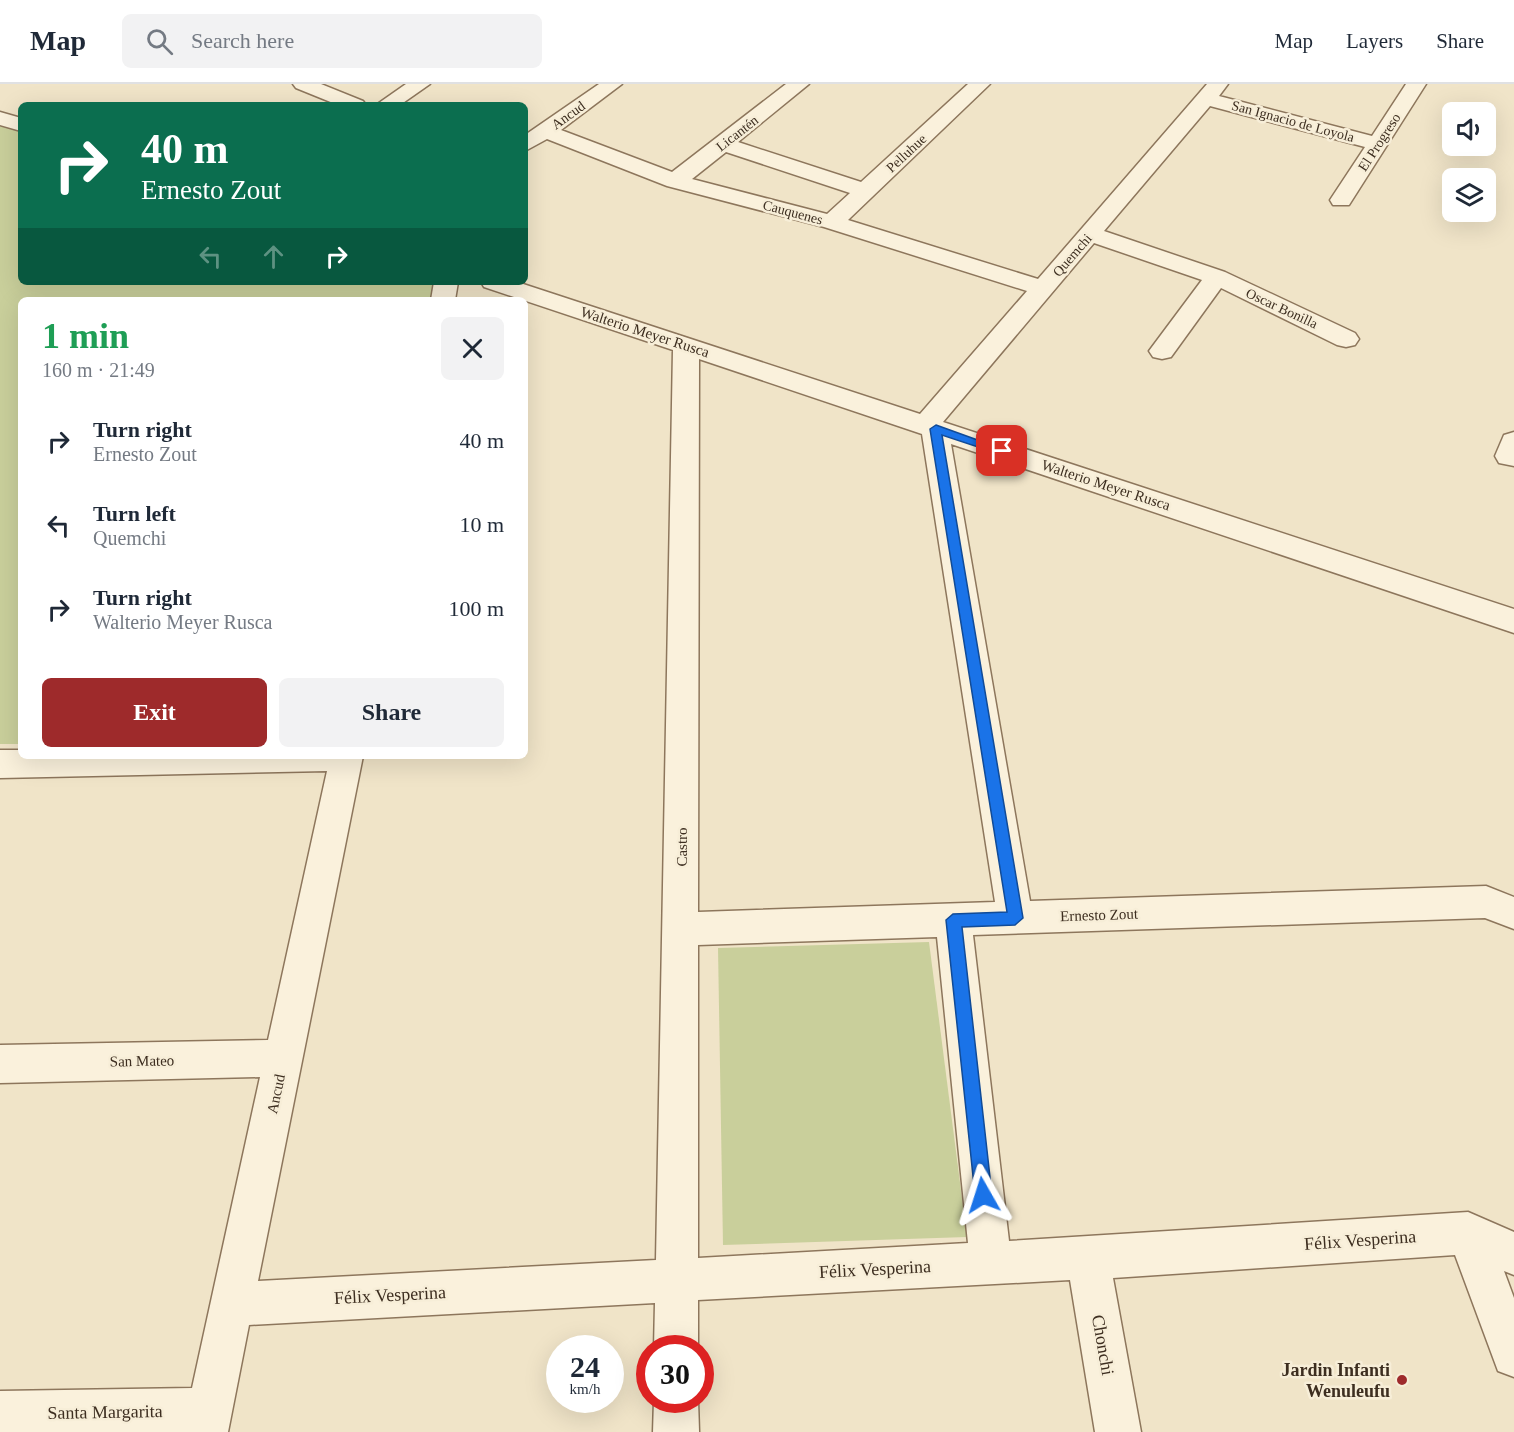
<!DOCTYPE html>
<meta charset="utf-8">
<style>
:root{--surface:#fff;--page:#f2f2f3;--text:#1f2937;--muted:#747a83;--line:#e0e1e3;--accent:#9e2a2b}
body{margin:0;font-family:Georgia,serif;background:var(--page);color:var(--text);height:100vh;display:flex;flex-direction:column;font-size:22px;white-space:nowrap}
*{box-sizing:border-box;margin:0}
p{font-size:20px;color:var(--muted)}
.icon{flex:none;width:33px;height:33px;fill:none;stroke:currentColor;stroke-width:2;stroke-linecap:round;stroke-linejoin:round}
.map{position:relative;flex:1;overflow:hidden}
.details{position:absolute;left:18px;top:213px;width:510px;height:462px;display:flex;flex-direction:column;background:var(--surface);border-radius:9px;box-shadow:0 6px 24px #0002}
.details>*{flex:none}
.hud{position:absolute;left:18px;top:18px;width:510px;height:183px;border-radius:9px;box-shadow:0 6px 24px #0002;background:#0b6e4f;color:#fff;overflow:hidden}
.buttons{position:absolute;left:1442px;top:18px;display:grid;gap:12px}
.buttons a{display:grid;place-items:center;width:54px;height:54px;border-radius:9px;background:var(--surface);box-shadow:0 6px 24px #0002;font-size:30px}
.speed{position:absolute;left:546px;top:1251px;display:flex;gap:12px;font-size:30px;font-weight:700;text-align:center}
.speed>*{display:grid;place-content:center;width:78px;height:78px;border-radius:50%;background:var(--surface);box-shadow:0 6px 24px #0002;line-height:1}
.speed small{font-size:15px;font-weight:400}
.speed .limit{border:9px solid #d22;background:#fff;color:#111}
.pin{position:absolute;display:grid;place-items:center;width:51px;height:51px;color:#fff;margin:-26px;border-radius:12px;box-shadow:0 3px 9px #0006}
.me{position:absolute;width:66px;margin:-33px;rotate:354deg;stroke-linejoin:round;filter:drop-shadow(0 0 4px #0008)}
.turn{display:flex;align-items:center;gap:21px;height:126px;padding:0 24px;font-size:27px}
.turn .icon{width:78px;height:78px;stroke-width:2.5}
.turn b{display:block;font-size:42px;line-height:51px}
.lanes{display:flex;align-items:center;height:57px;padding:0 24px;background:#0003;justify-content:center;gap:30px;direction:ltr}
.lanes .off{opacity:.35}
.round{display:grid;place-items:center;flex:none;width:63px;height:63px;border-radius:9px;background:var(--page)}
.headline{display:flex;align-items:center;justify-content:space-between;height:102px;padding:0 24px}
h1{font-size:36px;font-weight:800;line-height:45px;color:#1e9e55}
.primary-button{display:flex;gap:12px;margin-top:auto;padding:12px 24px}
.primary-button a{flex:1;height:69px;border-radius:9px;background:var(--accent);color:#fff;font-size:24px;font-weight:800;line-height:69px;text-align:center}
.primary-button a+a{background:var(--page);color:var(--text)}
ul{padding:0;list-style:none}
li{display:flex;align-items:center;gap:18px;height:84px;padding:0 24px}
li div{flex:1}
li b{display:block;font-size:22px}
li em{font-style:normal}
header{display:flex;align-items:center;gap:36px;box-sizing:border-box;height:84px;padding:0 30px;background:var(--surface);border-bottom:2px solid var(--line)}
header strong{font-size:28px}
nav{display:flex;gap:33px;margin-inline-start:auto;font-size:21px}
.search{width:420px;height:54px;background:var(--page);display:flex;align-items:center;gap:15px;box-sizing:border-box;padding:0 21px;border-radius:9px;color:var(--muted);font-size:22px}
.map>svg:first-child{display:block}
</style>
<header>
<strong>Map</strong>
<div class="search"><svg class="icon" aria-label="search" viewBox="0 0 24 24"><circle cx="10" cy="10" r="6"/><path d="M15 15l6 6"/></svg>Search here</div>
<nav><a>Map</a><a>Layers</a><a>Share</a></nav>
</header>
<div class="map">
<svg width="1514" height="1348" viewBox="0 0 1514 1348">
<rect width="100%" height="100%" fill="#f0e4c8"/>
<!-- green -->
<g fill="#c9cf9b">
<path d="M0,39L21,46V198H435L431,216H21V660H0Z"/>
<path d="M929,858L967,1153L723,1161L718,864Z"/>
</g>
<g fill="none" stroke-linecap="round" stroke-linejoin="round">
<defs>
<g id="minor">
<path d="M293,0H321L363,17L366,21H338L296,4Z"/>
<path d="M406,0H430L400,21H376Z"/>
<path d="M599,0H622L561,46L672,88L786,0H809L738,58L861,98L968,0H990L848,136L1038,195L1207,0H1228L1219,12L1372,52L1406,0H1426L1349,121H1333L1330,116L1365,63L1210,22L1104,147L1225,188L1355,249L1359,255L1355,261L1346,263L1337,261L1221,204L1171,273L1162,275L1153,273L1149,267L1202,196L1094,159L943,338L1514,525V549L951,360L1030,817L1486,802L1514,813V845L1485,834L973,851L1009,1157L1468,1128L1514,1148V1191L1504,1187L1514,1214V1293L1498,1287L1455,1171L1113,1194L1141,1348H1095L1070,1196L698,1216V1264H654L655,1219L249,1241L228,1348H0V1307L192,1304L260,993L0,999V961L268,956L327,687L0,694V666H21V672H363L258,1197L656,1176L673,266L484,203L481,198H517L920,330L1027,207L824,143L667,102L547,55L525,67V51ZM726,68L850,109L827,130L692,95ZM699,275L922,350L995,818L698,828ZM937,853L968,1159L698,1174V861Z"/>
<path d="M0,28L21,34V47L0,41Z"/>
<path d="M434,198H458L455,216H431Z"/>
<path d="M1514,348V382L1499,379L1495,372L1504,351Z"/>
<path d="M654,1316H698L699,1348H653Z"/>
</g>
</defs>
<!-- minor casing -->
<use href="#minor" stroke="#8d765c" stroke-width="3"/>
<!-- minor -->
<use href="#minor" fill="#faf1dc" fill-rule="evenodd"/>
</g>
<!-- route -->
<path fill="#1a73e8" stroke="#114b97" stroke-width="1.5" d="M936,341L1008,367L1002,371L942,351L1023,834L1015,841L962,843L992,1111L989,1117L983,1120L977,1117L975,1111L946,836L953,830L1007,828L930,345Z"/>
<!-- markers -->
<circle fill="#9e2a2b" stroke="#f7eed8" stroke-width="2" cx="1402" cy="1296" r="6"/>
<g text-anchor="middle" stroke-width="5" stroke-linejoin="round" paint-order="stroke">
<!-- far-street labels -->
<g font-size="14" fill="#3d2e20" stroke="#f7eed8">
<text transform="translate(568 31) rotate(-36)" y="5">Ancud</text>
<text transform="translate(1293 37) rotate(15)" y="5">San Ignacio de Loyola</text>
<text transform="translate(737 49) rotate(-38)" y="5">Licantén</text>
<text transform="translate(1379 58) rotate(-57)" y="5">El Progreso</text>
<text transform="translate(906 69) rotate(-43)" y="5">Pelluhue</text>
<text transform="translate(793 128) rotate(15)" y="5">Cauquenes</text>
<text transform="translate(1072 171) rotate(-49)" y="5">Quemchi</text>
<text transform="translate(1282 224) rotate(25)" y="5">Oscar Bonilla</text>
</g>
<!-- street labels -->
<g font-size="15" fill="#3d2e20" stroke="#f7eed8">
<text transform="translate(645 248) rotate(18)" y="5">Walterio Meyer Rusca</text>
<text transform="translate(1106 401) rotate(18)" y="5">Walterio Meyer Rusca</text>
<text transform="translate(682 763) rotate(-90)" y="5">Castro</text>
<text transform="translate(1099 831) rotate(-2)" y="5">Ernesto Zout</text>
<text transform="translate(142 977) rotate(-1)" y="5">San Mateo</text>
<text transform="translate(276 1010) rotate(-78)" y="5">Ancud</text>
</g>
<!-- near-street labels -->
<g font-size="18" fill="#3d2e20" stroke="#f7eed8">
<text transform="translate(1360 1156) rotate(-4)" y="6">Félix Vesperina</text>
<text transform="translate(875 1185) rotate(-3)" y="6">Félix Vesperina</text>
<text transform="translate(390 1211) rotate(-3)" y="6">Félix Vesperina</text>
<text transform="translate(1103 1261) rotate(80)" y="6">Chonchi</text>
<text transform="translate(105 1328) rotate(-1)" y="6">Santa Margarita</text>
</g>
<!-- near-poi labels -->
<g font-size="18" font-weight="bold" fill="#3d2e20" stroke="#f7eed8" text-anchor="end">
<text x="1390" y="1292">Jardin Infanti<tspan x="1390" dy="21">Wenuleufu</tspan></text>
</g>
</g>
</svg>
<div class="buttons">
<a><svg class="icon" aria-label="sound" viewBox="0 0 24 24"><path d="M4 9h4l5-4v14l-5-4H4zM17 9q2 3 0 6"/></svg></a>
<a><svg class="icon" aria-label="layers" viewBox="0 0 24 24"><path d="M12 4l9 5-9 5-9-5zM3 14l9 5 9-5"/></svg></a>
</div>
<div class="speed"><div>24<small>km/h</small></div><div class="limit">30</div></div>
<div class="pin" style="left:1002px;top:367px;background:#d93025"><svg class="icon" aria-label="arrive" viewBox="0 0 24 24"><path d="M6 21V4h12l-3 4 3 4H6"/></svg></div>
<svg class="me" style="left:983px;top:1111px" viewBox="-20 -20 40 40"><path d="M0-17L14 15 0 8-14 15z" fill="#1a73e8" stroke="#fff" stroke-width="4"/></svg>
<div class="hud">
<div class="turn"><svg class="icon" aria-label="right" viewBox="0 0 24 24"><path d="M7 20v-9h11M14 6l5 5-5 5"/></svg><div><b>40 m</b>Ernesto Zout</div></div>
<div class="lanes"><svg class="icon off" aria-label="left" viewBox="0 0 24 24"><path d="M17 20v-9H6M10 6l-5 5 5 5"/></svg><svg class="icon off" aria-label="ahead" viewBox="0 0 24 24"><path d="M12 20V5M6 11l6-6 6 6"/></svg><svg class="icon" aria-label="right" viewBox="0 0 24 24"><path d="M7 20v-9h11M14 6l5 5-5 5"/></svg></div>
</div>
<section class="details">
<div class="headline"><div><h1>1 min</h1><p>160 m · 21:49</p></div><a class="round"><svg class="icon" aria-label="close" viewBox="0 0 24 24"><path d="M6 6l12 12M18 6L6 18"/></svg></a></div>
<ul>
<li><svg class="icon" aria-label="right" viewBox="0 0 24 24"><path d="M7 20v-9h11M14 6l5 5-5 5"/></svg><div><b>Turn right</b><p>Ernesto Zout</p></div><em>40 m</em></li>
<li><svg class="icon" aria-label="left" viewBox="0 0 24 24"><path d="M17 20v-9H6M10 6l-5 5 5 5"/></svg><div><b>Turn left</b><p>Quemchi</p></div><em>10 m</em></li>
<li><svg class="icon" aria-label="right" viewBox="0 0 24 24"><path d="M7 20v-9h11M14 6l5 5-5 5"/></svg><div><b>Turn right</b><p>Walterio Meyer Rusca</p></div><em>100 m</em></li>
</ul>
<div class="primary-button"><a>Exit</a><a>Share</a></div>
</section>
</div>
